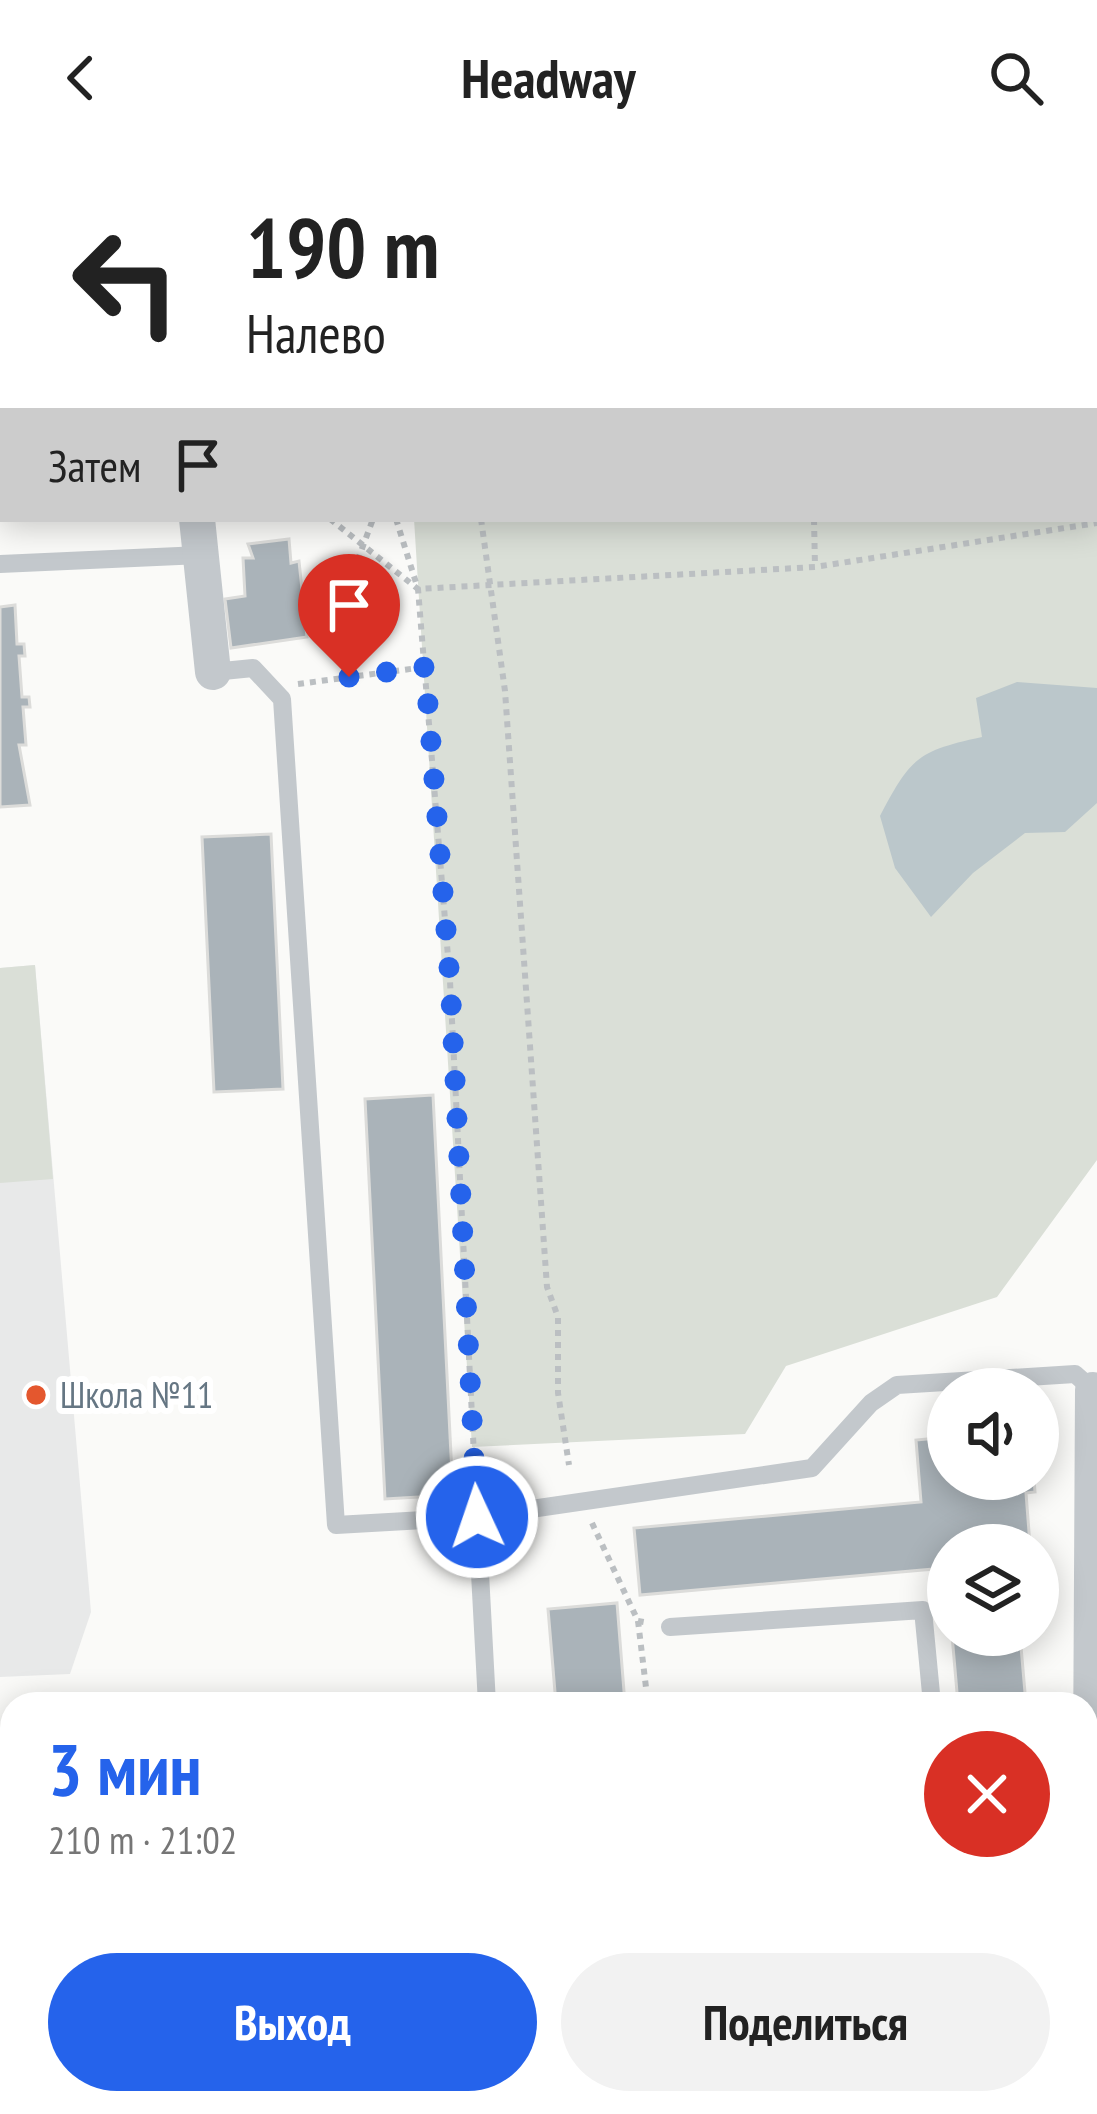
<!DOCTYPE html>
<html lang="ru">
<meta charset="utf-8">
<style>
:root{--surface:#fff;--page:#f2f2f2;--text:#222;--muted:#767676;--accent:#2563eb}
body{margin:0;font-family:"PT Sans Narrow",sans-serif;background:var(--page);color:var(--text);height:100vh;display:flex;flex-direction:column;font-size:45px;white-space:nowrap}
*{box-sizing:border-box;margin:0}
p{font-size:39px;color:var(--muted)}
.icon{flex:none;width:66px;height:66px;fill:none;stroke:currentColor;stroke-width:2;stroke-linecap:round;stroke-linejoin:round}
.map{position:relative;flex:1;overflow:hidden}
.drawer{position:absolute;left:0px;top:1536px;width:1098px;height:423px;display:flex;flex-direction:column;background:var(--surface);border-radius:36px 36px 0 0;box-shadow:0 6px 30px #0003}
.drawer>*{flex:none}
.top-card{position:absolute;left:0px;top:0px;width:1098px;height:366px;box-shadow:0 6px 30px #0003;background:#fff;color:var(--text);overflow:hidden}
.fabs{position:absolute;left:927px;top:1212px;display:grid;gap:24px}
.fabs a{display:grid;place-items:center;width:132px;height:132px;border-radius:50%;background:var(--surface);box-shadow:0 6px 30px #0003;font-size:60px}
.pin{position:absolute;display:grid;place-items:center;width:102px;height:102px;color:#fff;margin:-123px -51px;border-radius:50% 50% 50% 0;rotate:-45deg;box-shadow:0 0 12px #0007}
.pin .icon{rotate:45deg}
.me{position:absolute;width:132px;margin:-66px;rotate:357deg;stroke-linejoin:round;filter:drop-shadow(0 0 9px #0008)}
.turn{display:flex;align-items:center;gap:42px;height:252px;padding:0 48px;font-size:54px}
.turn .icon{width:156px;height:156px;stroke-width:2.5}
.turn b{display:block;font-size:84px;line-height:102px}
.then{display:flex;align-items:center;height:114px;padding:0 48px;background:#0003;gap:24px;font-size:45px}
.round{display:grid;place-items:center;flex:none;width:126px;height:126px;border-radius:63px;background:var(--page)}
.overview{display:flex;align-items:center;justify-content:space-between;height:204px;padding:0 48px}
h1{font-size:72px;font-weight:600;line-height:90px;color:var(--accent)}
.button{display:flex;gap:24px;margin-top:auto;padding:24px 48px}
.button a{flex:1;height:138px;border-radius:72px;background:var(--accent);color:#fff;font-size:48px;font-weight:600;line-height:138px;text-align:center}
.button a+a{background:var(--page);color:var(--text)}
header{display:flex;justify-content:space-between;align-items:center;height:156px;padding:0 48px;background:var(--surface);font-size:54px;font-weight:600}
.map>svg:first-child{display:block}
</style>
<header><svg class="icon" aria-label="back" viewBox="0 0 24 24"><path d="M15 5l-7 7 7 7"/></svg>Headway<svg class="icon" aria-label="search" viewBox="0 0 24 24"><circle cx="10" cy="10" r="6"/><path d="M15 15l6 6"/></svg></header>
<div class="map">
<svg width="1097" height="1958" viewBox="0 0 1097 1958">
<rect width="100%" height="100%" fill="#fafaf8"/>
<!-- built -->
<path fill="#e8e9e9" d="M35,809L91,1456L70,1518L0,1521V812Z"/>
<!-- green -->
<g fill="#dadfd7">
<path d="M391,0H1097V1004L997,1141L786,1210L745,1278L472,1291L414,363H1095V3Z"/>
<path d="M35,809L53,1023L0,1027V812Z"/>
</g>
<!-- water -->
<path fill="#bbc7cb" d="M1017,526L1097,532V647L1065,676L1025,677L973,717L931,761L895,712L880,660C911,601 918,595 982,581L976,542Z"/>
<!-- building -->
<g fill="#aab3b9" stroke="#dcdcda" stroke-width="3">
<path d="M289,383L291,407L299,405L307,481L231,492L225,443L245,440L243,402H253L248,388Z"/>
<path d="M15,449L17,488H24L25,500H19L22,541H29L30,551H23L26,589H19L30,649L0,651V451Z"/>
<path d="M271,678L283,933L214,936L202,681Z"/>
<path d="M433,939L453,1339L385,1343L365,943Z"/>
<path d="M948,1281V1323H1034L1035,1336L1026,1337L1030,1389H948V1436L946,1412L640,1439L634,1372L921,1346L916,1284Z"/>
<path d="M617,1447L625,1548H556L548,1453Z"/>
<path d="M952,1479H1020L1026,1548H958Z"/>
<path d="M226,1947H287L288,1958H227Z"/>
<path d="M589,1947H659L660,1958H590Z"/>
<rect x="936" y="1947" width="68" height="11"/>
</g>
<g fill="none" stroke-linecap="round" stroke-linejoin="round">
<!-- path -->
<g stroke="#bbbfc2" stroke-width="6" stroke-dasharray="6 6" stroke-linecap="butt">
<path d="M386,0V3"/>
<path d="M458,0V3"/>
<path d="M229,3L230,0"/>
<path d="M868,3L871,0"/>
<path d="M0,48L3,51"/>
<path d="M330,363L418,433L815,411L1097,367"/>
<path d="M396,363L418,433L450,825L476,1339"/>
<path d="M481,363L505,535L547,1131L558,1161V1237L569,1309"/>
<path d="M814,363L815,411"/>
<path d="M349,521L341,449L373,363"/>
<path d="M298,528L425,511"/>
<path d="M592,1367L638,1465L649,1467"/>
<path d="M638,1465L648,1548"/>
<path d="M1086,1728L1097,1726"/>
<path d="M680,1947V1958"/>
</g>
<!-- lane -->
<g stroke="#c3c8cc" stroke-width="18">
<path d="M0,95H3"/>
<path d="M0,408L201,399"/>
<path d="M213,516L253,512L282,543L336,1369L477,1361L812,1312L871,1247L897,1229L1075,1218L1093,1234"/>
<path d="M477,1361L487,1548"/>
<path d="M670,1471L923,1454L932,1548"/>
<path d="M0,1653L12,1652"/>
<path d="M500,1947V1958"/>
<path d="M896,1947L897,1958"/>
</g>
<!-- street -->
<g stroke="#c3c8cc" stroke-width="36">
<path d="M37,0L40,3"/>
<path d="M197,363L213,516"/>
<path d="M1093,1234L1091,1606L1097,1612"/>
</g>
</g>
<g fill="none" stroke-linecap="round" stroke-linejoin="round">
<!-- route -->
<path stroke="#2563eb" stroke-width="21" stroke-dasharray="0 37.8" d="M349,521L425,511L450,824L477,1361"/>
</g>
<!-- markers -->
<circle fill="#e4572e" stroke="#fff" stroke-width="4.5" cx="36" cy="1239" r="12"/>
<g text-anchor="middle" stroke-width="12" stroke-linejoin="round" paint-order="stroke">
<!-- poi labels -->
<g font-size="36" fill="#657683" stroke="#fff" text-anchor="start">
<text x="60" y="1252">Школа №11</text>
</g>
</g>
</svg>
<div class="fabs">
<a><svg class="icon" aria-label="sound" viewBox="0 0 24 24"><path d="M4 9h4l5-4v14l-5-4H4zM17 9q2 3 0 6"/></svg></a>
<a><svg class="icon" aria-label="layers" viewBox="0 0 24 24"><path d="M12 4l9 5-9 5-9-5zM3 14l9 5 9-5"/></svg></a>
</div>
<div class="pin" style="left:349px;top:521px;background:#d93025"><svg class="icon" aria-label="arrive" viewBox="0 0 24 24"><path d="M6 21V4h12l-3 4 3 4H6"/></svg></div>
<svg class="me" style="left:477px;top:1361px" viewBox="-20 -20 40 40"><circle r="17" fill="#2563eb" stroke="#fff" stroke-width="3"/><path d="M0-11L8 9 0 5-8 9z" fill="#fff"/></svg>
<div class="top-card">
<div class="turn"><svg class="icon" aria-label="left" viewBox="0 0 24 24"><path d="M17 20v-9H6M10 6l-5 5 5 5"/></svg><div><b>190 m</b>Налево</div></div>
<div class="then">Затем<svg class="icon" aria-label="arrive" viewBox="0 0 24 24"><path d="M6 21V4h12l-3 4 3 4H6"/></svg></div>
</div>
<section class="drawer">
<div class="overview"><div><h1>3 мин</h1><p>210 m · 21:02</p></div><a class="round" style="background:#d93025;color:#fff"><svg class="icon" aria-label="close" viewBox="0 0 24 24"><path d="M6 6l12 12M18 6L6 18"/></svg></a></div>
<div class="button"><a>Выход</a><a>Поделиться</a></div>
</section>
</div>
